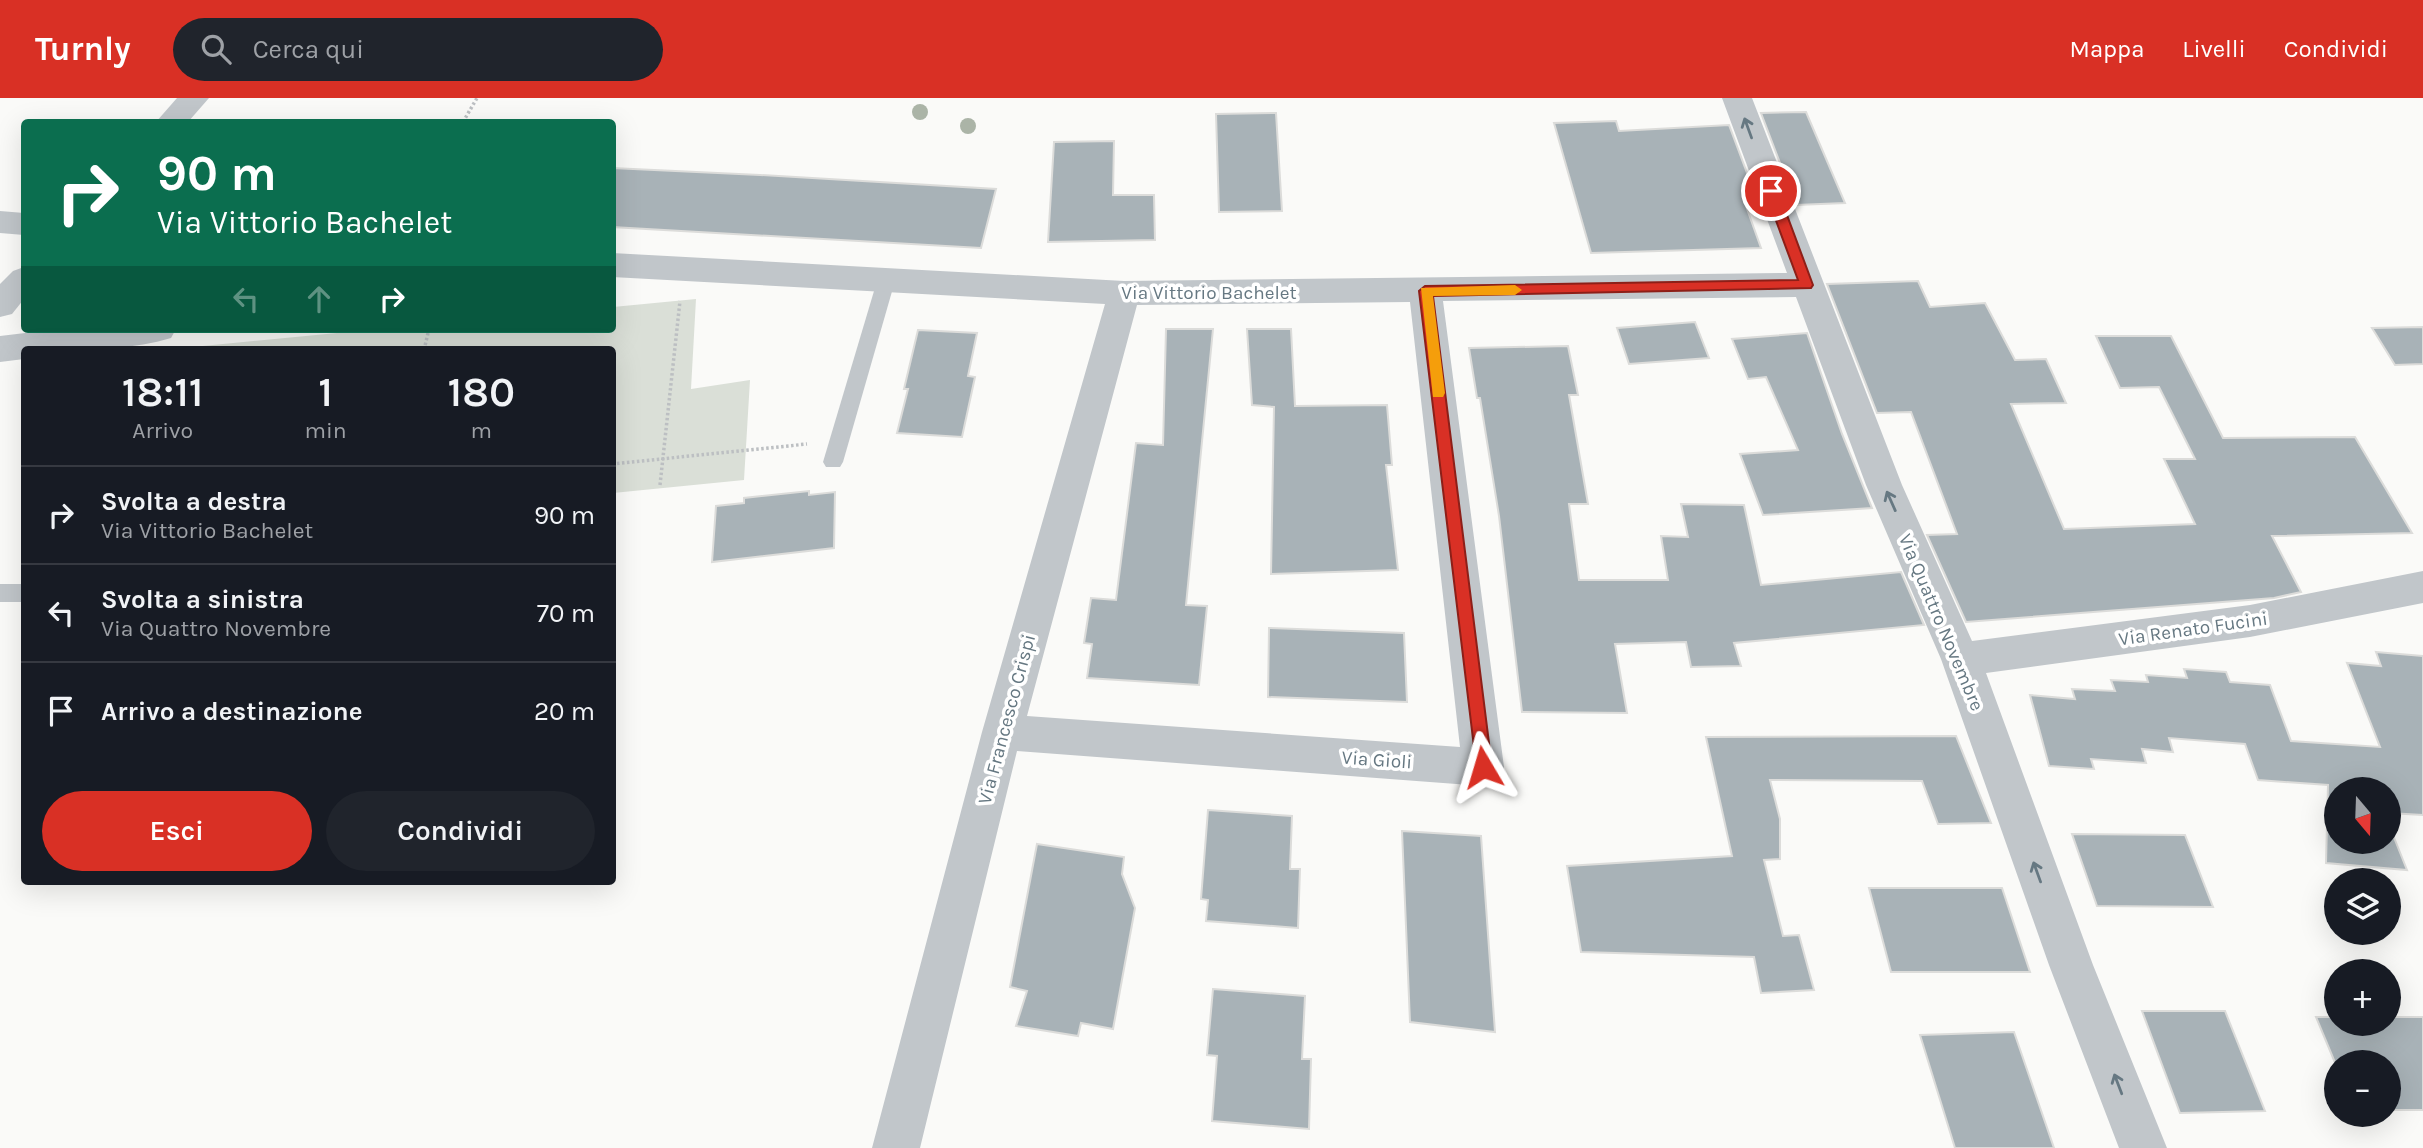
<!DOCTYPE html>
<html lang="it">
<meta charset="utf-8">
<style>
:root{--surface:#171b24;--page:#20242c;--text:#f1f3f6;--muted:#9ea1a6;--line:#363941;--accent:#d93025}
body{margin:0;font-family:Karla,sans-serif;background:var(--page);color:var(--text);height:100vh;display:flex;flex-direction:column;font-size:26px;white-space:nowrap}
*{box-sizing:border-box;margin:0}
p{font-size:23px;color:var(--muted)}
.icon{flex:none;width:38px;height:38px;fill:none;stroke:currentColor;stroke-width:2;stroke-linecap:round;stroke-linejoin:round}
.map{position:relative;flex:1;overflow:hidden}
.drawer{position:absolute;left:21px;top:248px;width:595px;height:539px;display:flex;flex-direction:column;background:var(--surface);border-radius:7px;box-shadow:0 7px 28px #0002}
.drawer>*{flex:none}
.guide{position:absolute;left:21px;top:21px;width:595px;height:214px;border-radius:7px;box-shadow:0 7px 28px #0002;background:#0b6e4f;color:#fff;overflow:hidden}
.needle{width:46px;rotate:161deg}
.buttons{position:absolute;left:2324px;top:679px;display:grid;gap:14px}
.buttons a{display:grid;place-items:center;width:77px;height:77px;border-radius:50%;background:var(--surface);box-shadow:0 7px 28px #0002;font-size:35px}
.pin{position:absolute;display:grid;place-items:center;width:60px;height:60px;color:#fff;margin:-30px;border:4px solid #fff;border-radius:50%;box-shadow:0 2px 7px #0007}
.me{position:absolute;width:77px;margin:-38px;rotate:353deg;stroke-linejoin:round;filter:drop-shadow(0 0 5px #0008)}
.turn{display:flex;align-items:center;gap:24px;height:147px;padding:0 21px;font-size:32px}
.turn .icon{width:91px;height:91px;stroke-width:2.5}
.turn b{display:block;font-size:49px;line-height:60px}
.lanes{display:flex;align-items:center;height:66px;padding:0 21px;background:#0003;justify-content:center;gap:35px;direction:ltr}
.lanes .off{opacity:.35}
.eta{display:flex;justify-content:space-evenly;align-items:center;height:119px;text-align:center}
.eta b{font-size:42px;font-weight:600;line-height:49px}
.cta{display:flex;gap:14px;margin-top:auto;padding:14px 21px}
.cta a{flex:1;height:80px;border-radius:42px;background:var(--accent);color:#fff;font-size:28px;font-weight:600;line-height:80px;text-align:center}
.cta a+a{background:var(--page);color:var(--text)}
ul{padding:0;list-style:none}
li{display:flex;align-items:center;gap:21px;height:98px;padding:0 21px;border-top:2px solid var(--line)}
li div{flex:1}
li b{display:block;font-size:26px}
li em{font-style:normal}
header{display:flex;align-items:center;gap:42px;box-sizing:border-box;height:98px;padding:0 35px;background:var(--accent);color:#fff}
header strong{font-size:33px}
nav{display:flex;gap:38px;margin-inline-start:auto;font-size:24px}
.search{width:490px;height:63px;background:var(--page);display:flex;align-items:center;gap:18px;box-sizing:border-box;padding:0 24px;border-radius:38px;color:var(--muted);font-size:26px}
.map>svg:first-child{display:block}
</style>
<header>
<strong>Turnly</strong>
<div class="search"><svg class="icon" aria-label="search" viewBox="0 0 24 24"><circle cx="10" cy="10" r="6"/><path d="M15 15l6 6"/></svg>Cerca qui</div>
<nav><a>Mappa</a><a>Livelli</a><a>Condividi</a></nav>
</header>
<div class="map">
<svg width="2423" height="1050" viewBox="0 0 2423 1050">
<rect width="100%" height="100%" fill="#fafaf8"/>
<!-- green -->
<path fill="#dadfd7" d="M696,201L691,291L750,282L744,382L613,395L612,252H162L378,231H612L613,209Z"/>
<!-- building -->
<g fill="#a8b2b7" stroke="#dcdcda" stroke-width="2">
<path d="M1806,14L1845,105L1796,107L1761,15Z"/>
<path d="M1276,15L1282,113L1219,114L1216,16Z"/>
<path d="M1616,23L1619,33L1729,27L1759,107L1746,108L1761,150L1591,155L1554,25Z"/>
<path d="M1114,43L1113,97H1154L1155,142L1048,144L1054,44Z"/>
<path d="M612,70L760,77L996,91L981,150L612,129Z"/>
<path d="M1918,183L1930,209L1985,205L2015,262L2046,261L2066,305L2011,306L2064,431L2195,426L2164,361H2195L2159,289L2120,290L2096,238H2171L2223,340L2355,339L2412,435L2272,438L2301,494L2274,500L1966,524L1927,437L1957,436L1911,314L1877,315L1827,186Z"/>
<path d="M1695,224L1709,260L1629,266L1617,230Z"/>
<path d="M2423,229V266L2395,267L2372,230Z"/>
<path d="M1166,231H1213L1186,507L1207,508L1199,587L1087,580L1092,546L1084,545L1091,500L1116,502L1136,345L1163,347Z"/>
<path d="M1247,231H1291L1295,308L1387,307L1392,367H1386L1398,472L1271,476L1274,309L1252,307Z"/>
<path d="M918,232L977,235L968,278L975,279L962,339L897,335L908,291H904Z"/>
<path d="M1807,235L1842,336L1872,410L1763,417L1740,356L1798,352L1766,279L1748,281L1732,241Z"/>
<path d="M1568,248L1578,297H1569L1588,406H1569L1579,482H1668L1661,438L1688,439L1681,406L1744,407L1761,487L1901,474L1924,527L1734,545L1741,568L1691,569L1686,544L1615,546L1627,615L1522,614L1499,418L1480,300H1477L1469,250Z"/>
<path d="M809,393V397L835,394L834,450L712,464L716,408L744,405V400Z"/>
<path d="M1269,530L1404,535L1407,604L1268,599Z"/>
<path d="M2376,554L2423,558V717L2389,715V691H2336V744H2389V727L2407,772L2326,765L2328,687L2258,682L2245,646L2169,640L2173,654L2142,651L2146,665L2091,661L2094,671L2049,668L2030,597L2075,601L2072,591L2115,593L2111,582L2148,584L2146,577L2187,580L2184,571L2226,574L2230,584L2270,587L2291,643L2380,649L2347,565L2381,568Z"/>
<path d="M1956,638L1991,725L1938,726L1922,683L1770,682L1780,721V761L1764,762L1783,838L1799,837L1814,892L1761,895L1754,859L1581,854L1567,768L1732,758L1706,639Z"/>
<path d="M1208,712L1292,718L1290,771H1300L1298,830L1206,823L1208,802L1201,801Z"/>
<path d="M1402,733L1481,738L1495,934L1410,924Z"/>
<path d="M2072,736L2185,737L2213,809L2097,808Z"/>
<path d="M1037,746L1124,759L1122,776L1135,810L1113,931L1081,925L1078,938L1016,928L1027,893L1010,889Z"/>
<path d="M1869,790H2002L2030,874H1891Z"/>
<path d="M1213,891L1305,898L1302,961H1311L1309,1031L1212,1023L1217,958L1207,957Z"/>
<path d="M2142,913H2225L2265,1013L2180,1015Z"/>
<path d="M2316,919H2336V926H2389V919H2423V1012H2389V964H2336V967Z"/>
<path d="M2014,934L2054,1050H1955L1920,937Z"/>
</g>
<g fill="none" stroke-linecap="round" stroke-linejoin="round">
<!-- path -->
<g stroke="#bcbfc2" stroke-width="3.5" stroke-dasharray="2.5 2.5" stroke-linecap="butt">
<path d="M463,24L477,0"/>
<path d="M424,252L429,231"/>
<path d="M612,366L807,346"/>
<path d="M660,387L680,203"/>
</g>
<!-- lane -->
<g fill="#c1c6ca" fill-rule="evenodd">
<path d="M886,177L895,183L843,364L840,369H826L823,364L877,183Z"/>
<rect x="0" y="486" width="24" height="18"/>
</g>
<!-- street -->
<g fill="#c1c6ca" fill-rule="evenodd">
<path d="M177,0H209L188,24H156Z"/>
<path d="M1722,0H1752L1902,387L1972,543L2250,507L2423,473V505L2250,539L1986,575L2093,867L2167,1050H2119L2049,867L1941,561L1866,387L1796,199L1443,203L1504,669L1498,682L1483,688L1017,653L920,1050H872L982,634L1105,206L612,179V155L1124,183L1787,175ZM1410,204L1460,649L1027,618L1137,207Z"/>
<path d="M0,113L24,115V137L0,135Z"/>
<path d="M24,169V201L12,216L0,219V186L13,173Z"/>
<path d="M59,231H176L171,240C124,254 73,252 24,252V261L0,264V238Z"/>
</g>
</g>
<!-- trees -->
<g fill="#abb4a7">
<circle cx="920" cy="14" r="8"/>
<circle cx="968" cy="28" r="8"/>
</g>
<!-- one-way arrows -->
<defs><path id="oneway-shaft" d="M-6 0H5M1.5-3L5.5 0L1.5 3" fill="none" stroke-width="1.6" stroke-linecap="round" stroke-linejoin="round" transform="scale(1.75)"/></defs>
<g stroke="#667882">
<use href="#oneway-shaft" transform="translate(1748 30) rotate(-110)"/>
<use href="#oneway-shaft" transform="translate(1891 403) rotate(-114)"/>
<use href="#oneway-shaft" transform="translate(2037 774) rotate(-110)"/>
<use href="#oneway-shaft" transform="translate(2118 986) rotate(-111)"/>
</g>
<!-- route -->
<path fill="#d93025" stroke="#8d1f18" stroke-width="2" d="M1771,89L1778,93L1813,187L1811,190L1433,198L1492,669L1489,674H1477L1419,193L1425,188L1798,182L1765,93Z"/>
<!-- slow -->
<path fill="#f59e0b" d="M1515,187L1522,192L1515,197L1433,198L1445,295L1443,299H1433L1421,190Z"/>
<g text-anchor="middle" stroke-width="7" stroke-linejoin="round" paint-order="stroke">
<!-- street labels -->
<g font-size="19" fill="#667882" stroke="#fff">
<text x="1209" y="201">Via Vittorio Bachelet</text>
<text transform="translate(1942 524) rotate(67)" y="7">Via Quattro Novembre</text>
<text transform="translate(2193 530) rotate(-8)" y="7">Via Renato Fucini</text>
<text transform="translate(1006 621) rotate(-75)" y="7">Via Francesco Crispi</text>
<text transform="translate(1377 661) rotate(4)" y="7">Via Gioli</text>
</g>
</g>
</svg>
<div class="buttons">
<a><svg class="needle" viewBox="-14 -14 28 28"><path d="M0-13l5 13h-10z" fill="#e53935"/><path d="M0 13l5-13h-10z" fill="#9ea1a6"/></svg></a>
<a><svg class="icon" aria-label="layers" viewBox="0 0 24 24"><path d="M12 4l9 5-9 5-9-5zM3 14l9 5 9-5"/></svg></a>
<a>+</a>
<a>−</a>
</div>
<div class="pin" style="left:1771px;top:93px;background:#d93025"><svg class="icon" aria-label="arrive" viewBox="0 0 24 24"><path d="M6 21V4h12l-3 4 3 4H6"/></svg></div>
<svg class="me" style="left:1483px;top:669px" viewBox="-20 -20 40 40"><path d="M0-17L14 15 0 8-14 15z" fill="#d93025" stroke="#fff" stroke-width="4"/></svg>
<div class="guide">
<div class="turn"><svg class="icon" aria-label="right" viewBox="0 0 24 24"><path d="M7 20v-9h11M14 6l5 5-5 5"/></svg><div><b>90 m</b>Via Vittorio Bachelet</div></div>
<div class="lanes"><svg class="icon off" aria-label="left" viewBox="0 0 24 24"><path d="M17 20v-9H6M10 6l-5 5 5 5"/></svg><svg class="icon off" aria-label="ahead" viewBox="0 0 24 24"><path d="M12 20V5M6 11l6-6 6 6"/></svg><svg class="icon" aria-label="right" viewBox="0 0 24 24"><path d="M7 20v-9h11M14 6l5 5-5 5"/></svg></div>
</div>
<section class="drawer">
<div class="eta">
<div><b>18:11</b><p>Arrivo</p></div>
<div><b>1</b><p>min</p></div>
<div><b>180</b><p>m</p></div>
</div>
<ul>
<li><svg class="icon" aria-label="right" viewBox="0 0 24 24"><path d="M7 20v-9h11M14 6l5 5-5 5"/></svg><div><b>Svolta a destra</b><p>Via Vittorio Bachelet</p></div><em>90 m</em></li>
<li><svg class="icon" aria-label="left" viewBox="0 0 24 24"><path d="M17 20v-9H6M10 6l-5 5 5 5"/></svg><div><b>Svolta a sinistra</b><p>Via Quattro Novembre</p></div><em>70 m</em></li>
<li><svg class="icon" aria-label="arrive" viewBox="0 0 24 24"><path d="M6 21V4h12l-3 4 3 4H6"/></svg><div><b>Arrivo a destinazione</b></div><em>20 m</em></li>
</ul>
<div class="cta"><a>Esci</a><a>Condividi</a></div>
</section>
</div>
